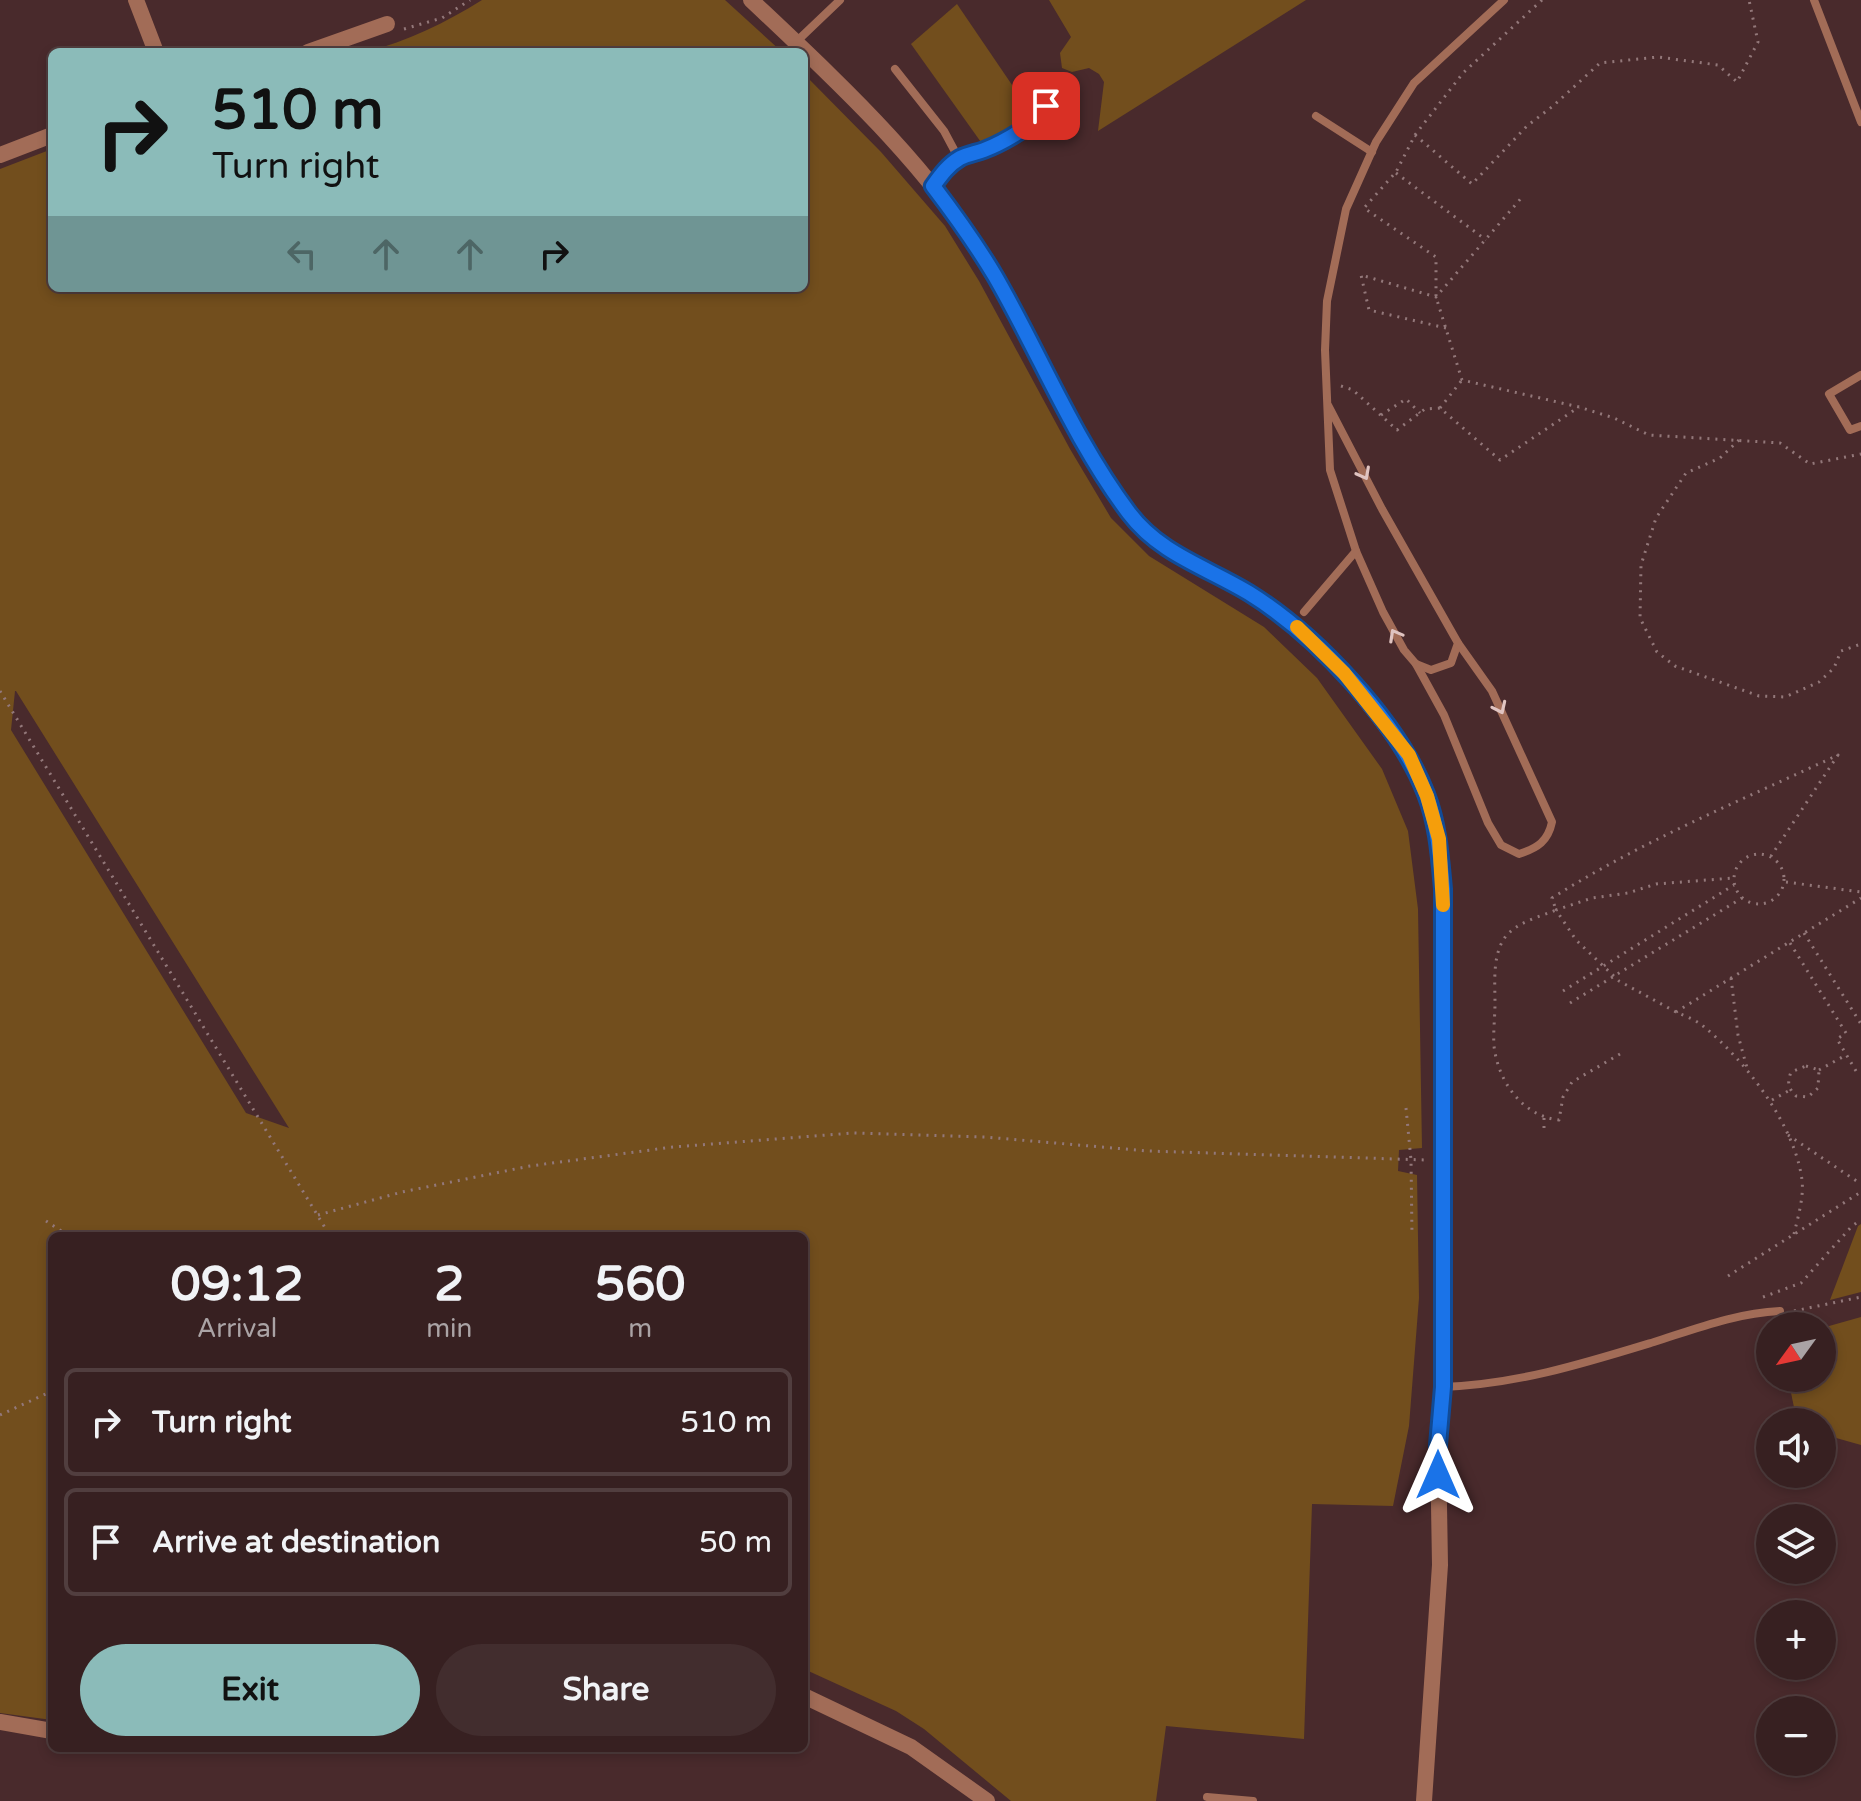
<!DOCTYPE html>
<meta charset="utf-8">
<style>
:root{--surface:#372021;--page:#422d2e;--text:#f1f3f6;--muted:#aaa3a5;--line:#513e3f;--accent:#8bbbb9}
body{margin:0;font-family:"Varela Round",sans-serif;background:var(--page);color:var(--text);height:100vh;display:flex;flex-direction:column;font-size:30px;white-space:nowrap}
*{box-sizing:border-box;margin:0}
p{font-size:26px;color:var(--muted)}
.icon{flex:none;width:44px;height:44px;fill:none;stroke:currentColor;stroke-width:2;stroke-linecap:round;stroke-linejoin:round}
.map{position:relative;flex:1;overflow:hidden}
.side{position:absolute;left:48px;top:1232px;width:760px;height:520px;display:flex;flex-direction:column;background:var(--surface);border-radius:12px;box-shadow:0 4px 12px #0003,0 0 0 2px var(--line)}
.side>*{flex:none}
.guide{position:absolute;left:48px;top:48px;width:760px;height:244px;border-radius:12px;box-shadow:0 4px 12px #0003,0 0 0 2px var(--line);background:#8bbbb9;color:#111;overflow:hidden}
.needle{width:52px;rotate:237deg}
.tools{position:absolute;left:1756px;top:1312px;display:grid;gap:16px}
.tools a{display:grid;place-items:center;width:80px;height:80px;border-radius:50%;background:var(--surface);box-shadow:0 4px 12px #0003,0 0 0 2px var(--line);font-size:40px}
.pin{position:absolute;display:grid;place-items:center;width:68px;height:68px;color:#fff;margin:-34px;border-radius:16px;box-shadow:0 4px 12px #0006}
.me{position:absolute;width:88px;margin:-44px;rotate:0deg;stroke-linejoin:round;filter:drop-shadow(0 0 6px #0008)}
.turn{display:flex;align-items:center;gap:28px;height:168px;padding:0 32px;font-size:36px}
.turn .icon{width:104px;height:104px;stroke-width:2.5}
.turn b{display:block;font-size:56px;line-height:68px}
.lanes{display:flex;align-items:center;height:76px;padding:0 32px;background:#0003;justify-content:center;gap:40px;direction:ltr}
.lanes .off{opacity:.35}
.eta{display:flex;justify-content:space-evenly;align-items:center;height:136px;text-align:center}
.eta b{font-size:48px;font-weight:700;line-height:56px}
.button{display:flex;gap:16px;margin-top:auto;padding:16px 32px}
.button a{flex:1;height:92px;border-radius:48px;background:var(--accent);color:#111;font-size:32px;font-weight:700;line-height:92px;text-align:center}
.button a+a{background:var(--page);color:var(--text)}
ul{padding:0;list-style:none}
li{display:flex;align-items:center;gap:24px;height:108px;margin:0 16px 12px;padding:0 16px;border:4px solid var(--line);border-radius:12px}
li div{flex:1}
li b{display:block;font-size:30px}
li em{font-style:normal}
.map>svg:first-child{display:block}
</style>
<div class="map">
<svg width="1861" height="1801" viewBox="0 0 1861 1801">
<rect width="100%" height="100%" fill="#492a2c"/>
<!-- green -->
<g fill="#724e1d" fill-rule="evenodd">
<path d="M482,0H725L782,52H366C408,41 445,23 482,0Z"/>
<path d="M1049,0H1306L1098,131L1104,82L1099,74L1089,68L1072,72L1062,68L1060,53L1071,37Z"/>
<path d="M957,4L1031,113L983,145L911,44Z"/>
<path d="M804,74L881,152L945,226L979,281L1070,449L1111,518L1149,556L1264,627L1317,678L1382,769L1408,831L1418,909L1422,1148L1399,1150L1398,1171L1417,1175L1419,1298L1409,1426L1393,1506L1312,1504L1304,1739L1166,1726L1156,1801H1011L924,1729L896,1711L804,1669V1236H52V1720L0,1713V169L52,149V288H804ZM15,691H16L289,1128L246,1113L11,730Z"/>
<path d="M1861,1224V1292L1830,1300L1858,1226Z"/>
<path d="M1861,1317V1445L1822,1434V1422H1797L1788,1378H1822V1328Z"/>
</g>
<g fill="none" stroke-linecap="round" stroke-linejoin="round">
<!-- path -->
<g stroke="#93787a" stroke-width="3" stroke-dasharray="2 6" stroke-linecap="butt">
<path d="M1542,0L1463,73L1415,135L1396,172L1364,208L1436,257V297L1462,380L1579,407L1614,418L1649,435L1780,443L1810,464L1861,454"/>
<path d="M404,29L442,18L470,0"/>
<path d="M1415,135L1472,184L1527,126L1553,106L1600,63L1658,57L1718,65L1737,82L1758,42L1749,0"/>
<path d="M1396,173L1486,240"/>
<path d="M1446,328L1369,310L1361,275L1436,297L1523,196"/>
<path d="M1341,386L1353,390L1397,430L1425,409L1440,408L1500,460L1579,407"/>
<path d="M1440,408L1462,380"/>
<path d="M1381,415L1406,399L1420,413"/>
<path d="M1739,440L1720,458L1686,473L1656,518L1641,565L1640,618L1657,652L1675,666L1759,696L1785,697L1819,682L1834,668L1841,651L1861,644"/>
<path d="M0,691L330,1236"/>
<circle cx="1759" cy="879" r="25"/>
<path d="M1786,882L1861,892"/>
<path d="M1804,933L1861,1024"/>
<path d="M1790,943L1846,1033L1837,1039L1856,1071L1861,1068"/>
<path d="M1731,978L1738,1035L1747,1068"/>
<path d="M1563,991L1734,885"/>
<path d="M1570,1003L1742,898"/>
<path d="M1676,1012L1619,981L1576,940L1556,910L1592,898L1628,893L1656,884L1733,878"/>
<path d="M1620,1054L1572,1082L1563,1097L1559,1120C1522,1116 1498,1081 1494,1046C1493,1032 1495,1017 1495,1003C1495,982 1492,954 1506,936C1518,922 1539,917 1556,910L1552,898C1642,841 1742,800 1838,755L1771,856"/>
<path d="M1806,1066L1819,1070L1818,1088L1808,1097L1796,1096C1788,1088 1787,1083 1791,1072Z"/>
<path d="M1819,1070L1846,1055"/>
<path d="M1772,1100L1790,1090"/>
<path d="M1406,1108L1411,1160L1412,1235"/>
<path d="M1544,1118V1131"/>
<path d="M1788,1135L1861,1184"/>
<path d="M318,1215L402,1192L530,1166L673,1147L853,1133L985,1137L1148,1151L1426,1160"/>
<path d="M46,1221L69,1236"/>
<path d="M1794,1234C1798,1217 1804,1197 1802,1180C1795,1125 1745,1060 1703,1026C1696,1020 1685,1016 1676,1012L1861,898"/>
<path d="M1728,1276L1861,1192"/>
<path d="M1763,1297L1801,1283L1852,1226L1861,1220"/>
<path d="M1794,1311L1861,1297"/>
<path d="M0,1415L52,1391"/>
</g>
<!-- lane -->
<g stroke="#a26c57" stroke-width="8">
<path d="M1814,0L1861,122"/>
<path d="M796,42L840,0"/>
<path d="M895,69L944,131L959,159"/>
<path d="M1316,116L1372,152"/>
<path d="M933,186L946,168L959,159L987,149L1037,120L1045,113L1046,106L1039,87"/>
<path d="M1861,375L1829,394L1850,430L1861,426"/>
<path d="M1328,405L1382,509L1458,643L1451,663L1431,670L1416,664L1404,650L1383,612L1356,551L1330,470L1325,350L1327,301L1346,209L1376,142L1414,83L1504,0"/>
<path d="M1304,612L1356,551"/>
<path d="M1416,664L1444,715L1488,823L1501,845L1519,854C1538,848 1548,841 1552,822L1492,691L1458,643"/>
<path d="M1443,1387C1518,1384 1582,1364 1654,1342C1695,1329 1736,1313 1780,1311"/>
<path d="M1207,1797L1253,1801"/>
</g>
<!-- street -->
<g stroke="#a26c57" stroke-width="16">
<path d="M136,0L156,52"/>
<path d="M751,0C840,84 933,169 995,276C1040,354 1074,441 1129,513C1161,554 1207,567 1249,593C1300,624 1339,666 1376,713C1396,739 1414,763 1426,794C1438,825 1440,857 1443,889V1387L1438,1445L1440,1565L1424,1801"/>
<path d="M308,52L387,24"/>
<path d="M0,155L52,135"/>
<path d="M804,1696L911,1747L987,1801"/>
<path d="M0,1722L52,1731"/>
</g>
</g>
<!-- one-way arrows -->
<defs><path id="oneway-chevron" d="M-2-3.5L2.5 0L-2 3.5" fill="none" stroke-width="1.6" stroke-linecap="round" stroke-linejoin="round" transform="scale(2)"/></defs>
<g stroke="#e0c4c1">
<use href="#oneway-chevron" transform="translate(1364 474) rotate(62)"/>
<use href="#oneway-chevron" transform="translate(1395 635) rotate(-119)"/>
<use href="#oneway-chevron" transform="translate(1500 708) rotate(65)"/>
</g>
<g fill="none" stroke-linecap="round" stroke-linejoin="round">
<defs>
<path id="route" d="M1046,106C1043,121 1000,144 984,150C976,153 968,154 960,158C948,165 941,175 933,186C955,215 976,244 995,276C1040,354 1074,440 1129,513C1160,554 1206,567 1249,593C1315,634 1398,721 1426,794C1438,825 1440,857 1443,889V1387L1438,1445V1475"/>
</defs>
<!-- route casing -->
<use href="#route" stroke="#114b97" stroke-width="20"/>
<!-- route -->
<use href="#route" stroke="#1a73e8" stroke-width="14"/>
<!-- slow -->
<path stroke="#f59e0b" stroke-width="14" d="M1297,627L1344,673L1409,755L1427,796L1439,839L1443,905"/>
</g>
</svg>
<div class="tools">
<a><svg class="needle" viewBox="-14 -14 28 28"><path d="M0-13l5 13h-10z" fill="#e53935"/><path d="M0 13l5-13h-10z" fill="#aaa3a5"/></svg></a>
<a><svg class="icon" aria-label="sound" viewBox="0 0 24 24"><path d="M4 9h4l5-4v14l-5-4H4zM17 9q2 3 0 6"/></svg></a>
<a><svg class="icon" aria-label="layers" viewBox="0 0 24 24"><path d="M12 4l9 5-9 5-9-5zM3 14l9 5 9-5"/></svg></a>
<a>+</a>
<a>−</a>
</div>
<div class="pin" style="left:1046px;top:106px;background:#d93025"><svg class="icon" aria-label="arrive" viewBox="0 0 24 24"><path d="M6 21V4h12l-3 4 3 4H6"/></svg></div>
<svg class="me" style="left:1438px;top:1475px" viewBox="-20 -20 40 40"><path d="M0-17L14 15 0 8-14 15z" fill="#1a73e8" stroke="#fff" stroke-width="4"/></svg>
<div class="guide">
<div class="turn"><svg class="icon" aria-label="right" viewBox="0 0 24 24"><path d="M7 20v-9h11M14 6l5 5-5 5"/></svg><div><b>510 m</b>Turn right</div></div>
<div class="lanes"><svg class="icon off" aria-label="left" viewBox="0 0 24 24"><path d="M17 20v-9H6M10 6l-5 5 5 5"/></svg><svg class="icon off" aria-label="ahead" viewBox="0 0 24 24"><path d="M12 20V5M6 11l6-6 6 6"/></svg><svg class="icon off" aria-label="ahead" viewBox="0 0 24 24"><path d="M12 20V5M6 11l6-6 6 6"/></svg><svg class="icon" aria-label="right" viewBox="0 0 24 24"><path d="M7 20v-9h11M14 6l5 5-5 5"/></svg></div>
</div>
<section class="side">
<div class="eta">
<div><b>09:12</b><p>Arrival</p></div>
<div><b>2</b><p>min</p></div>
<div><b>560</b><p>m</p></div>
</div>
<ul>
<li><svg class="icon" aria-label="right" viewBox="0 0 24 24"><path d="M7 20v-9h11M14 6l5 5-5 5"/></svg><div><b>Turn right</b></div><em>510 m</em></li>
<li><svg class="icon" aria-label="arrive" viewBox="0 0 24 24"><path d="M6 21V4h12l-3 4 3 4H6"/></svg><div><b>Arrive at destination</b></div><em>50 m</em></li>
</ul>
<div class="button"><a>Exit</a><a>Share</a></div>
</section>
</div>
